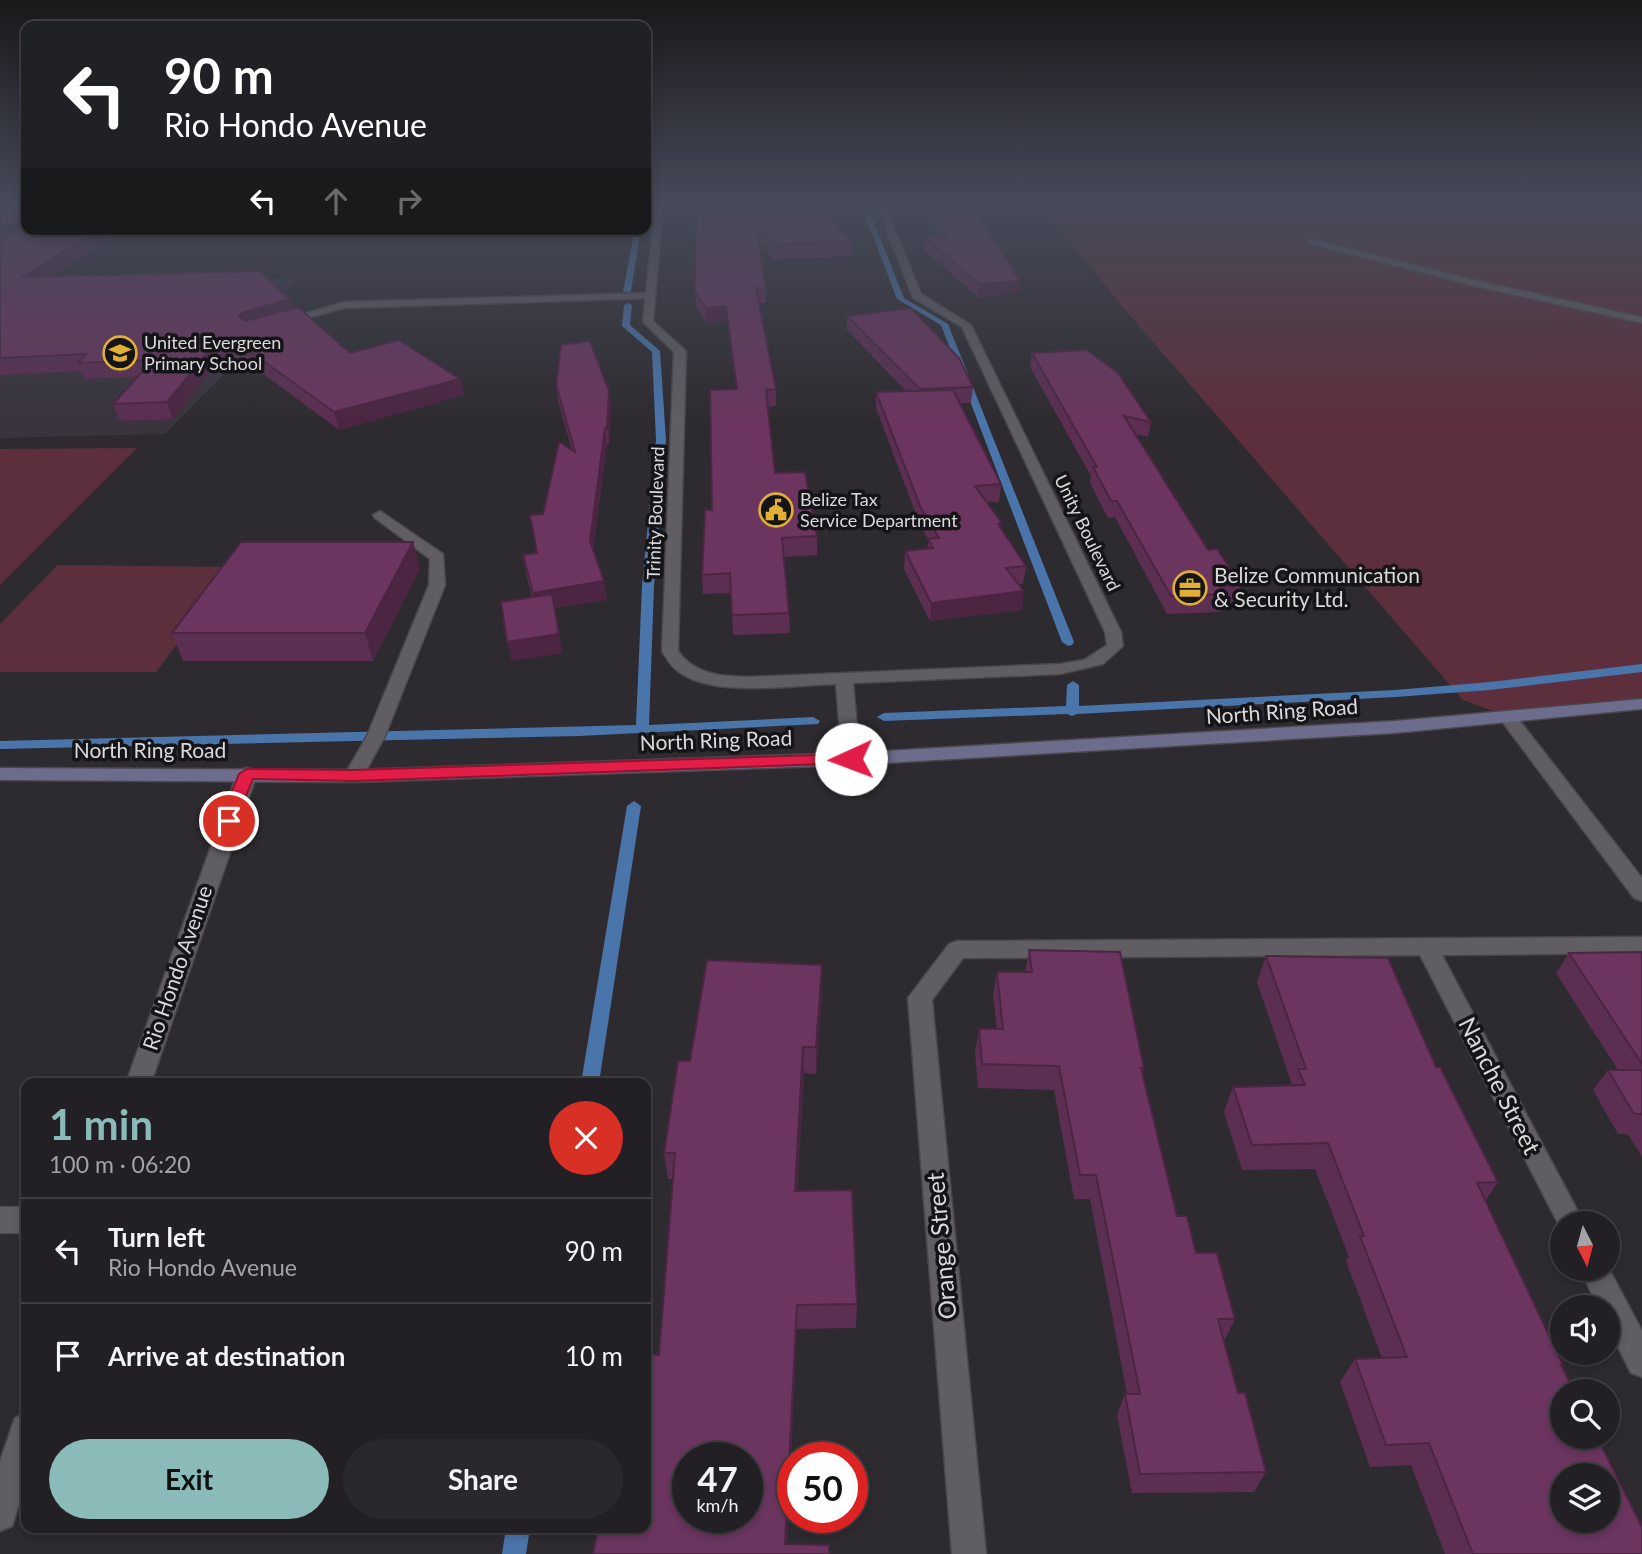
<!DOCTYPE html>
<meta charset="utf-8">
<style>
:root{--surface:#222024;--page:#2a282c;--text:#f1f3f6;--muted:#a2a3a6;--line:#3f3e41;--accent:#8bbbb9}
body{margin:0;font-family:Lato,sans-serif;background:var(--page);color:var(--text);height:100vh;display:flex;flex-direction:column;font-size:26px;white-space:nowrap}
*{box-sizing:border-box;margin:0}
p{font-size:23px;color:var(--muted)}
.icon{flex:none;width:38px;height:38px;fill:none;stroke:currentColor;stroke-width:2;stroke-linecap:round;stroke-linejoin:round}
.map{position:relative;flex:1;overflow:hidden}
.details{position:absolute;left:21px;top:1078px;width:630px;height:455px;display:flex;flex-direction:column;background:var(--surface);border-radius:14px;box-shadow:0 4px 10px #0003,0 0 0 2px var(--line)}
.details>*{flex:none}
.top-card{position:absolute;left:21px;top:21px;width:630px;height:214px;border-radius:14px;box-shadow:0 4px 10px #0003,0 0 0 2px var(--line);background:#202124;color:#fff;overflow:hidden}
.needle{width:46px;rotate:174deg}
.buttons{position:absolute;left:1550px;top:1211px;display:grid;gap:14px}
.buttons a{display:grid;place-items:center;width:70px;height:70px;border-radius:50%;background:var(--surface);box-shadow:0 4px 10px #0003,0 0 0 2px var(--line);font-size:35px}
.speed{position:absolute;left:672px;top:1442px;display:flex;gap:14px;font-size:35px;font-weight:700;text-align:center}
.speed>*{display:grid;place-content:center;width:91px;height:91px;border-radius:50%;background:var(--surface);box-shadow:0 4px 10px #0003,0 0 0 2px var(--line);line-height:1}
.speed small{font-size:18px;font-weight:400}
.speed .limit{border:10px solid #d22;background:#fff;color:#111}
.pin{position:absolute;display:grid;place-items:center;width:60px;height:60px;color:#fff;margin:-30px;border:4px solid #fff;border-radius:50%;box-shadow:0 2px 7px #0007}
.me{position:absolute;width:77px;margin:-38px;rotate:268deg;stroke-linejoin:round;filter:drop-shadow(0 0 5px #0008)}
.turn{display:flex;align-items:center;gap:24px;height:147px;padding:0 28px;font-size:32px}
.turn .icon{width:91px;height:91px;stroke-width:2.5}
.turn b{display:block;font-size:49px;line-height:60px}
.lanes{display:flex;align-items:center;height:66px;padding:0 28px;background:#0003;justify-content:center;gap:35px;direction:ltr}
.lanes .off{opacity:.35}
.round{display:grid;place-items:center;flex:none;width:74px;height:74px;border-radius:37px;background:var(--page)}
.summary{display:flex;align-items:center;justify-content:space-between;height:119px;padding:0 28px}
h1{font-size:42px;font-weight:700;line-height:52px;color:var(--accent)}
.cta{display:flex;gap:14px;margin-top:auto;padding:14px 28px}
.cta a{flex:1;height:80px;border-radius:42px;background:var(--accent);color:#111;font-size:28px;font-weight:700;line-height:80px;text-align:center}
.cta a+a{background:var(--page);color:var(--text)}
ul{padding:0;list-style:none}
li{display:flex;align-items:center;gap:21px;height:105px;padding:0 28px;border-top:2px solid var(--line)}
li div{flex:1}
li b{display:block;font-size:26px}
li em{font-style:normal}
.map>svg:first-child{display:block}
</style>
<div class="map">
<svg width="1642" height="1554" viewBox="0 0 1642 1554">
<rect width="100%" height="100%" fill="#2e2b30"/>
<!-- built -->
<path fill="#39343e" d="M297,278L227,371L165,434L0,438V334L52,286Z"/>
<!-- green -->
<g fill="#5d2f3c">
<path d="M1040,205H1642V704L1507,716L1463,700L1122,306Z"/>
<path d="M137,448L0,585V449Z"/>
<path d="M58,565L235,567L156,672H0V624Z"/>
</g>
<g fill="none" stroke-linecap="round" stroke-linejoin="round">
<!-- stream -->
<g fill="#4a75aa" fill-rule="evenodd">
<path d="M861,205H867L904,298L948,324L1074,642L1072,645L1068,646L1062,642L941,325L897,299Z"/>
<path d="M635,229H641L631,291L627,293L623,291Z"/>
<path d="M628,303L632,305L630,325L660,351L666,440L654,586L649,725L813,717L820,721L818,724L579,736L0,749V741L636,725L642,586L656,440L652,352L622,326L624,305Z"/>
<path d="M1642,664V672L1490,690L1395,697L1077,714L1072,716L1067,714L884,721L877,717L884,713L1066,706L1067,685L1073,681L1079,685V706L1395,690L1490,682Z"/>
<path d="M634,801L641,806L599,1083H581L627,806Z"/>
<path d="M506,1528H530L526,1554H502Z"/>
</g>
<defs>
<g id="service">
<path d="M1312,239L1479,281L1642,317V323L1479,287L1309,244L1308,242Z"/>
<path d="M649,293L653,294V298L344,308L282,325L277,322L344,302Z"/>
<path d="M380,511L443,554L445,585L385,736L361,780H347L344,776L367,736L429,585L430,559L375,518L373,515Z"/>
</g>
<g id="minor">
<path d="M655,205H663L653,321L686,351L678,651C695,675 721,676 748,677L1060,664L1084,660L1107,645L1105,632L962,327L913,298L877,205H885L921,294L971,325L1121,632L1123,646L1103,664L1060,674L853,683L860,759L851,765L842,759L836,684C794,685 714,698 679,672C671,667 667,659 662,651L674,352L643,322Z"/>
<path d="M1507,711L1513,712L1642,878V901L1634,898L1501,720L1498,716Z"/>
<path d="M247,768L254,770L257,774L151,1083H126L237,774L240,770Z"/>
<path d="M1642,937V953L1442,955L1584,1223H1563V1233L1420,955L963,958L932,1000L986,1554H952L908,998L949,944L957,941Z"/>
<rect x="0" y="1207" width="26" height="26"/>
<path d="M1608,1267L1642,1331V1377L1631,1373L1608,1327V1307H1598L1580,1269Z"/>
<path d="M26,1413V1482L12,1526L0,1531V1461L15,1418Z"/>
</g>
<path id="secondary" d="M1642,699V709L1395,733L851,765L354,782L0,780V768L354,770L851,753L1395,721Z"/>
</defs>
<!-- service casing -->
<use href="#service" stroke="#49474b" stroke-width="3"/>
<!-- minor casing -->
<use href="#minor" stroke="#49474b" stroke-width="3"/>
<!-- secondary casing -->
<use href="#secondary" stroke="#49474b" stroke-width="3"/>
<!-- service -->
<use href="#service" fill="#605d63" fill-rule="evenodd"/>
<!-- minor -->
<use href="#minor" fill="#605d63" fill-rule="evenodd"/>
<!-- secondary -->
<use href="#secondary" fill="#6d6c8c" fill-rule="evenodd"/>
</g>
<!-- wall -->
<g fill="#5c2e52">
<path d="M0,205L26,229H125L52,276L290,299L292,309L350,353L460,379L464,395L339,430L246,361L218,362L173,419L120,421L113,404L137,377L84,379L81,371L0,375Z"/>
<path d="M696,205L852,242L851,256L774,259L758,241L766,288V303H759L776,389V406L768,407L775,473L817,536V555L784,557L789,613L790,633L733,635L731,593L703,594L702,575L712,510L736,389L727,321L707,323L696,307L695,292Z"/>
<path d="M920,205H972L1019,293L978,297L924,250V237H940Z"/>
<path d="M847,316L973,387L971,403H959L1001,484L999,502H987L1002,530L1026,566L1023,584H1019L1022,610L930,621L904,569L905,551L928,548V539L920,525L876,408V392L906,391L847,330Z"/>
<path d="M1032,353L1151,422L1148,437L1136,434L1208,550L1241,585L1237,602L1223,603L1221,612L1167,614L1115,517L1108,518L1090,483L1091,476L1030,367Z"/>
<path d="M556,385L609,391L611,407L609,444H607L593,551L607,600L554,608L562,653L511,661L532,597L526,574L523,555L537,553L530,515L543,514L572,450L558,401Z"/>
<path d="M413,542L420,569L373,661H183L172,633Z"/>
<path d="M1029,950L1144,1068L1142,1074L1177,1216L1196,1253L1235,1319L1224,1341L1238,1393L1266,1472L1254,1492L1132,1493L1117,1415L1125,1394H1127L1090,1199H1074L1054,1090L978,1088L975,1052L979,1029H997L993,996L997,972H1025Z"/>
<path d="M1642,952V1157L1628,1134H1618L1593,1090L1608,1070H1618L1556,973L1569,953Z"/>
<path d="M1266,956L1436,1067L1498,1182L1485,1201L1563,1365L1562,1367L1642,1554H1445L1411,1465L1370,1467L1340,1382L1355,1359L1382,1358L1346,1261L1349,1257L1315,1169L1242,1170L1224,1112L1233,1087L1292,1085L1257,982Z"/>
<path d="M822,992L816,1074L804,1073L797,1191L857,1304L856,1328L797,1329L593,1554L659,1355L673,1179H668L664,1153L690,1061Z"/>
</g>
<!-- shaded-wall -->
<g fill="#4b2542">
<path d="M26,215V229L0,246V229Z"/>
<path d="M99,229H125L29,292L23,277Z"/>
<path d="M1020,281L1019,293L978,297L979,284Z"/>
<path d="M290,299L294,314L245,328L239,316L241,313Z"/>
<path d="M726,306L727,321L707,323L706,308Z"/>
<path d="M213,346L218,362L173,419L167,402Z"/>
<path d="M460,379L464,395L339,430L334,412Z"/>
<path d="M609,391L611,407L609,444L607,428Z"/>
<path d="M605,428L607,444L592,559L590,541Z"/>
<path d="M413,542L420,569L373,661L365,633Z"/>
<path d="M604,581L607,600L536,611L533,593Z"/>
<path d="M1024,591L1022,610L930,621L931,603Z"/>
<path d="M559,634L562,653L511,661L507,642Z"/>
<path d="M822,965V992L816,1074V1047Z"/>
<path d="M803,1047L804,1073L795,1217V1191Z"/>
<path d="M797,1305V1329L787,1554L785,1544Z"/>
</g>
<!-- building -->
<g fill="#6b355f" stroke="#4b2542" stroke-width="2" fill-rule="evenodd">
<path d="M0,205H26V215L0,229Z"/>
<path d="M696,205H818L852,242L774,245L756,226L766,288H756L776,389L766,390L775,473L805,472L817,536L782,538L789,613L732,615L730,573L702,575L705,510H712L710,390L737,389L726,306L706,308L695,292Z"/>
<path d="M928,205H972L1020,281L979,284L924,237H948Z"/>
<path d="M26,226V229H99L23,277L259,271L290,299L241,313L239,316L245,321L298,307L350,353L399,340L460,379L334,412L241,345L213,346L167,402L113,404L153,360L78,363L86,354L0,358V240Z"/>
<path d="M911,308L959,358L973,387L920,389L847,316Z"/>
<path d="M590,341L609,391L607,428H605L590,541L604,581L533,593L523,555L537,553L530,515L543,514L559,442L575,452L556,385L561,345Z"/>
<path d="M1087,350L1118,373L1151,422L1124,416L1208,550L1217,549L1241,585L1220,586L1226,594L1171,596L1117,501H1111L1093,467H1097L1032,353Z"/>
<path d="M953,390L1001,484L975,486L1002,523L998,524L1026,566L1006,568L1024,591L931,603L905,551L933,548L928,539L939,538L921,508L876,392Z"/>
<path d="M241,542H413L365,633H172Z"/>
<path d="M552,594L559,634L507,642L501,602Z"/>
<path d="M1029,950L1120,952L1144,1068H1141L1177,1216H1187L1196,1253H1217L1235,1319H1218L1238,1393H1245L1266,1472L1140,1474L1125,1394H1140L1096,1175H1080L1059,1066L982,1064L979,1029H1003L997,972H1032Z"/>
<path d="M1642,952V1064L1569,953Z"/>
<path d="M1266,956L1388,958L1436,1067H1440L1498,1182L1477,1183L1563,1365H1561L1574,1391H1563V1437H1597L1642,1527V1554H1473L1429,1443L1386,1445L1355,1359L1407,1357L1360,1236H1364L1328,1143L1252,1145L1233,1087L1305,1085L1298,1069H1306ZM1563,1475H1608V1521H1563Z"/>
<path d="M707,960L822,965L816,1047H803L795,1191L852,1190L857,1304L797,1305L785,1544L829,1545V1554H593L598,1528H646V1354L659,1355L675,1153H664L678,1061H690ZM688,1458H747V1517H688Z"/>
<path d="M1608,1070H1642V1114H1634Z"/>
</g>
<!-- sky -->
<linearGradient id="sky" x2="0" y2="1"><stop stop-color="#19181a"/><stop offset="0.48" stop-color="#464a59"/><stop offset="1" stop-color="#464a59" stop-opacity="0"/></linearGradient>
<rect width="1642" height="423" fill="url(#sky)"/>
<!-- route -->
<path fill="#e11d48" stroke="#92132f" stroke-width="2" d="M851,754L858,759L856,763L354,781L253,779L234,825H223L220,821L239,774L247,769L354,770Z"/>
<!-- icons -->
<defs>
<symbol id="school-ring" viewBox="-11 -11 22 22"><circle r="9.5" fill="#151417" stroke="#e1af34" stroke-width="1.5"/><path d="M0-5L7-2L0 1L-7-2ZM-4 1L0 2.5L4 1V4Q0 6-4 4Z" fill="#e1af34"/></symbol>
<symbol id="civic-ring" viewBox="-11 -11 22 22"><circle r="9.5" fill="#151417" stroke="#e1af34" stroke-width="1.5"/><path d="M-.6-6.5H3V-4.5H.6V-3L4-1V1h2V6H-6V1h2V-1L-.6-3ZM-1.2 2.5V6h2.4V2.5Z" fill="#e1af34"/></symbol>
<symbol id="office-ring" viewBox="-11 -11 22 22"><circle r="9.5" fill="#151417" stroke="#e1af34" stroke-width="1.5"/><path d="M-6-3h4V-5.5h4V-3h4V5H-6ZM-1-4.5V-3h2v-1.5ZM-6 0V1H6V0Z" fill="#e1af34"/></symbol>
</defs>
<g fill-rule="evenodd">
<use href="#school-ring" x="101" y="334" width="38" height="38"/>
<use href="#civic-ring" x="757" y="491" width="38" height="38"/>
<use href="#office-ring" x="1171" y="569" width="38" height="38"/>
</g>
<g text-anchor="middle" stroke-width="7" stroke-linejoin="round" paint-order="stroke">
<!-- far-poi labels -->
<g font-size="18" fill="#dad9dc" stroke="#151417" text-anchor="start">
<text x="144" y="349">United Evergreen<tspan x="144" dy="21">Primary School</tspan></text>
<text x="800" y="506">Belize Tax<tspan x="800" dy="21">Service Department</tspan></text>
</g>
<!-- far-street labels -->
<g font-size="18" fill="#dad9dc" stroke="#151417">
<text transform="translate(656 513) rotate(-88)" y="6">Trinity Boulevard</text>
<text transform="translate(1087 533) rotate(64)" y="6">Unity Boulevard</text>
</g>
<!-- poi labels -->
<g font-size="21" fill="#dad9dc" stroke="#151417" text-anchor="start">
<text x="1214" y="583">Belize Communication<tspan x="1214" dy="24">&amp; Security Ltd.</tspan></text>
</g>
<!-- street labels -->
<g font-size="21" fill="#dad9dc" stroke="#151417">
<text transform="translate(1282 712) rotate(-4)" y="7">North Ring Road</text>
<text transform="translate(716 741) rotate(-2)" y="7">North Ring Road</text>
<text x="150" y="758">North Ring Road</text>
<text transform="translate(178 968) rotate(-71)" y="7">Rio Hondo Avenue</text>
</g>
<!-- near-street labels -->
<g font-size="24" fill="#dad9dc" stroke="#151417">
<text transform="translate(1499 1086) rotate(63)" y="8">Nanche Street</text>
<text transform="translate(942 1246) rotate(-95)" y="8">Orange Street</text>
</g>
</g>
</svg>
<div class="buttons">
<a><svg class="needle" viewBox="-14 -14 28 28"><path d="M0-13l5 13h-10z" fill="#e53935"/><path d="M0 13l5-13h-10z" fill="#a2a3a6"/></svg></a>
<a><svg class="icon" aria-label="sound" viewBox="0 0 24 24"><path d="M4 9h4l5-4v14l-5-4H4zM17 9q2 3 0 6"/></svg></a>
<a><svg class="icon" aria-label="search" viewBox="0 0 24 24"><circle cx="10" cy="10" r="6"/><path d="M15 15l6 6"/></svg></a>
<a><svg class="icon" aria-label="layers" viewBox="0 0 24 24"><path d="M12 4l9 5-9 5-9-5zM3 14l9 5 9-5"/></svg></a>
</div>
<div class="speed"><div>47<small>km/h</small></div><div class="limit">50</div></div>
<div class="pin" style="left:229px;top:821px;background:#d93025"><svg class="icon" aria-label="arrive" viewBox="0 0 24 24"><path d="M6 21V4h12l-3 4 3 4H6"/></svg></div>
<svg class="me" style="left:851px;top:759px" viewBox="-20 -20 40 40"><circle r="19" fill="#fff"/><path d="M0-13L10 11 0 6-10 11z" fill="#e11d48"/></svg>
<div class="top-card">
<div class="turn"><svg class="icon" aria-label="left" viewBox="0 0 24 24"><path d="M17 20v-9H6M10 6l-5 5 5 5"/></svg><div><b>90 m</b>Rio Hondo Avenue</div></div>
<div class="lanes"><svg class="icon" aria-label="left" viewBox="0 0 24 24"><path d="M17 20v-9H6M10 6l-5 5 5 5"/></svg><svg class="icon off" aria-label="ahead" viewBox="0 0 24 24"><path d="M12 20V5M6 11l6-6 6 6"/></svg><svg class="icon off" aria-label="right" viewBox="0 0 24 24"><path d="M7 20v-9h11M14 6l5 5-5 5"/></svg></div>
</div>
<section class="details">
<div class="summary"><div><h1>1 min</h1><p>100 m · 06:20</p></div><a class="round" style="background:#d93025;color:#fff"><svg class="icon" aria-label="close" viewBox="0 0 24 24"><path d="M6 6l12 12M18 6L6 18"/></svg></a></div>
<ul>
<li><svg class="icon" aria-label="left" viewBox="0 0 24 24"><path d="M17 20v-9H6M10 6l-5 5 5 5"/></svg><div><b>Turn left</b><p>Rio Hondo Avenue</p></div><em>90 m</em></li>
<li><svg class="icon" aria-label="arrive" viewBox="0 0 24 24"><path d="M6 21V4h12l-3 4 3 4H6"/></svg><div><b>Arrive at destination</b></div><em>10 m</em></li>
</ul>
<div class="cta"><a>Exit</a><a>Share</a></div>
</section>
</div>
